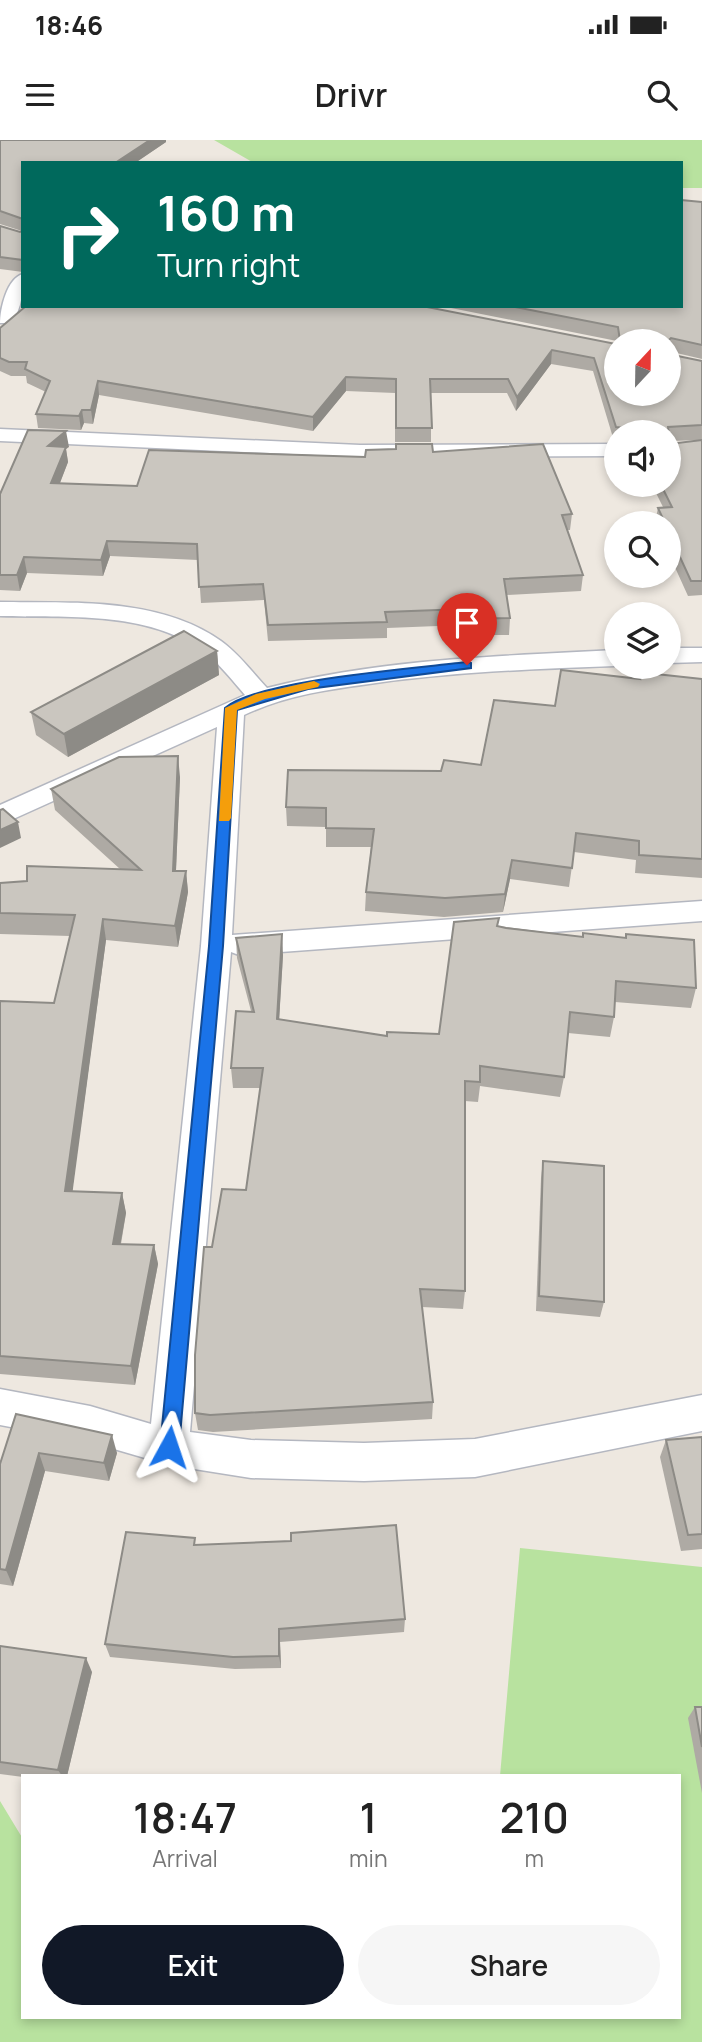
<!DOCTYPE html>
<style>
:root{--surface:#fff;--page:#f6f6f6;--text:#222;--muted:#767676;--accent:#111827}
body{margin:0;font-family:Manrope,sans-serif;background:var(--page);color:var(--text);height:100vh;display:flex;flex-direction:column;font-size:26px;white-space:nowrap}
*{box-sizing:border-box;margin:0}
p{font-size:23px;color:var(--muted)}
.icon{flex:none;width:38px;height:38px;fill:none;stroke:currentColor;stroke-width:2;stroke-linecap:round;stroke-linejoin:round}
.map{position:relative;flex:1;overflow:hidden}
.side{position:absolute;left:21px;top:1634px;width:660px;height:245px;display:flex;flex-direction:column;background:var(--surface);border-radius:0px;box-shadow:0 4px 10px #0003}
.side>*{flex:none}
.top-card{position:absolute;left:21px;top:21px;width:662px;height:147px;border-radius:0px;box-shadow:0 4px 10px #0003;background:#00695c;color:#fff;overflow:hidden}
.needle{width:46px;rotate:22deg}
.tools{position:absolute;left:604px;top:189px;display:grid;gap:14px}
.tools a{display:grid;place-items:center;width:77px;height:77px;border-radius:50%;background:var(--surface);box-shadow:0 4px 10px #0003;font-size:35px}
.pin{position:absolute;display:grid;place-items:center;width:60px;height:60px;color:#fff;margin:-72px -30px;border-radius:50% 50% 50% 0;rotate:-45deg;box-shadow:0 0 7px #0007}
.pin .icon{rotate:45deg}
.me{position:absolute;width:77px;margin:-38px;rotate:5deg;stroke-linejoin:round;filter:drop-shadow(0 0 5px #0008)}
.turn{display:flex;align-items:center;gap:24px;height:147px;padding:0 21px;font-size:32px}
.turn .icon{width:91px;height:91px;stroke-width:2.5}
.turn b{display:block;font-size:49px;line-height:60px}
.eta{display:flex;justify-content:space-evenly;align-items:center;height:119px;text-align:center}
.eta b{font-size:42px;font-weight:600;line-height:49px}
.action{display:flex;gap:14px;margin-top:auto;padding:14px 21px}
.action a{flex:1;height:80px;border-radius:42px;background:var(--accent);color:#fff;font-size:28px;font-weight:600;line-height:80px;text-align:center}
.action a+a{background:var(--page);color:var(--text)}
.status{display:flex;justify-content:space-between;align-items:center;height:49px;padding:0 35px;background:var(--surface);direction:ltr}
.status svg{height:19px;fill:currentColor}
header{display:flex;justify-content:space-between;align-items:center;height:91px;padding:0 21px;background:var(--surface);font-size:32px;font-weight:600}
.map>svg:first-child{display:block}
</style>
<div class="status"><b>18:46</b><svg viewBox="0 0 49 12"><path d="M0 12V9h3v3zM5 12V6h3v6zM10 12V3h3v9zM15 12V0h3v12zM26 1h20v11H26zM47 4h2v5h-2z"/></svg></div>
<header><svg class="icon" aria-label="menu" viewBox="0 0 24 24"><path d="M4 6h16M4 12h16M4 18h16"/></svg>Drivr<svg class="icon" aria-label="search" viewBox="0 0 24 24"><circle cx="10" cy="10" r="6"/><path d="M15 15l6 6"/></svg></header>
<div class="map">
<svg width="702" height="1902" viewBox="0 0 702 1902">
<rect width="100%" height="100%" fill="#eee8e0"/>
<!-- green -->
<g fill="#b8e29f">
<path d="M214,0H702V48H681V23H254Z"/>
<path d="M520,1408L702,1427V1902H0V1661L23,1699V1878H679V1636H500Z"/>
</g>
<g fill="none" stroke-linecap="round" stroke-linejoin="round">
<defs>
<g id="minor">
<path d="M23,134C23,153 22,166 12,183H0C0,169 7,138 23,134Z"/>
<path d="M0,289L360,305L616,304V316L360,317L0,301Z"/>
<path d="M0,462C71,463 160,457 221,501C239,514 252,532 267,548C381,519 499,516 616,510V526C533,529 451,532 369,544C325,550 284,556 244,575L232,795L702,761V781L239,815L231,812L190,1292L251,1300L364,1303L475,1299L702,1255V1291L475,1337L364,1341L251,1338L169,1325L90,1302L0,1285V1249L90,1266L151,1284L201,806L217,587L0,685V665L245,555C232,540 220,524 204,512C147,470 66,478 0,476Z"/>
<path d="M668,508H702V522L668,523Z"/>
</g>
</defs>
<!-- minor casing -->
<use href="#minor" stroke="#b4b7c0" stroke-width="3"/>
<!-- minor -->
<use href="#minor" fill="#fff" fill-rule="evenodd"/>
</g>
<!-- wall -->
<g fill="#aeaaa4">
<path d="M0,0H166V2L135,23H23V132L0,129V86L20,92L22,91L0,84Z"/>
<path d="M702,62V219L668,211V201H617L441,166H681Z"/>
<path d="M26,166L702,221V300L670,301V304L702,300V455L688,456L668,412V383H656L655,382L658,368L663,367L652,345H668V292H616V302L614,301L593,231L551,224L516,271L507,253H431V302H395V253L346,251L313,291L99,255L93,284L84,283L81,290L38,288L36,274L46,252L27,243L26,236H11L0,231V188Z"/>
<path d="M69,307L66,309L68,322L60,343L137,346L365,317L433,312L572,374L570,390H567L583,435L581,451L507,455L510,478L509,495H464L463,485L387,488V498L268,501L264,460L201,463L198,420L110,416L103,436L27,433L20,451L0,450V354Z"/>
<path d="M217,511L219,535L68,617L36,595L31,572Z"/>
<path d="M637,532L702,539V738L635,733L636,720L574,712L569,747L510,739L503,772L444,777L365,771L366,752L371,707H326V687L287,686L286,667L441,631L481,625L555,566L636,538Z"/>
<path d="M180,637L176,731H186L188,752L178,807L106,800L72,1051L122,1053L126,1073L121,1104L154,1105L158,1124L135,1245L0,1234V861L54,863L70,796L0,794V743L27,741L120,729L55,670L51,649Z"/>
<path d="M498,786L583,797L625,798L626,794L696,848L691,868L615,862L614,877L610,897L568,893L564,937L560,957L480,946L478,962L465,961V1151L463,1169L422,1167L433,1262L432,1279L213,1292L198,1290L195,1273L212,1107L246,1050L260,948H233L231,928L251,871L237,818L236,798L283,815L279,879L387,896L439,894Z"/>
<path d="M543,1021L604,1162L600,1177L536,1171L541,1038Z"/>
<path d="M16,1274L117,1313L109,1341L45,1331L13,1446L0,1444V1324Z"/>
<path d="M702,1297V1409L681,1411L660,1317L666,1300Z"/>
<path d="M196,1405L405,1479L404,1492L280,1502L281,1528L235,1529L110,1517L105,1504Z"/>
<path d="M0,1506L92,1532L67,1636L23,1637L0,1634Z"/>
<path d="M695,1567H702V1653L688,1578Z"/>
</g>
<!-- shaded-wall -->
<g fill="#8d8b86">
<path d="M150,0H166V2L135,23H115Z"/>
<path d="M552,210L551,224L516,271L517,257Z"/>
<path d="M346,237V251L313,291V277Z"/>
<path d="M98,241L99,255L93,284L91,270Z"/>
<path d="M82,270L84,283L81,290L79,276Z"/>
<path d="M66,291L69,307L66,309L68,322L54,358L48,306Z"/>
<path d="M107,401L110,416L103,436L101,420Z"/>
<path d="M24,417L27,433L20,451L17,435Z"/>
<path d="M217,511L219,535L68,617L64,594Z"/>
<path d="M178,616L180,637L175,752L173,731Z"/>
<path d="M18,682L21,698L0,708V690Z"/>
<path d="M512,720L510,739L503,772L505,754Z"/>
<path d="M186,731L188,752L178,807L175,786Z"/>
<path d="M103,779L106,800L70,1071L65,1051Z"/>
<path d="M282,794L283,815L278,899L277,879Z"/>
<path d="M122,1053L126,1073L117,1123L113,1104Z"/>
<path d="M154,1105L158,1124L135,1245L131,1226Z"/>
<path d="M112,1295L117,1313L109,1341L104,1323Z"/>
<path d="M39,1313L45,1331L13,1446L6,1430Z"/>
<path d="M279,1489L280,1502L281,1528L279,1516Z"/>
<path d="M86,1518L92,1532L67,1636H62L58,1630Z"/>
</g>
<!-- building -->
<g fill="#cac6bf" stroke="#8d8b86" stroke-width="2">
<path d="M0,0H150L115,23H23V79L0,71Z"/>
<path d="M681,60L702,62V205L671,198L668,201H620L618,187L510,166H681Z"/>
<path d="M0,86L20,92L23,90V120L0,117Z"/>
<path d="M26,166H422L616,204V254H668V214L702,221V285L668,287L670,304L702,300V441H691L668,391V383H665L658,368L672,367L661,345H668V292H636L634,289L616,287L594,218L552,210L517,257L508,239H430L432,288H396V239L346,237L313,277L98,241L91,270H82L79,276L36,274L50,241L25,229L27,222H9L0,218V188Z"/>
<path d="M28,290L66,291L48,306L66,307L51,343L137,346L149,310L365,317L366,310L396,309V304H432L433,312L543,304L572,374L562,375L583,435L504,439L510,478L466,479L464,469L385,472L387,482L268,485L263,444L199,447L197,404L107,401L101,420L24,417L17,435H0V354Z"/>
<path d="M184,491L217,511L64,594L31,572Z"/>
<path d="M561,530L640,539L637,532L702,539V719L639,715V701L576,693L572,728L512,720L505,754L445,758L366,752L374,689L326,688V668L286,667L288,630L441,631L444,620L481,625L494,560L555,566Z"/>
<path d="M178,616L173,731H186L175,786L103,779L65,1051L122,1053L113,1104L154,1105L131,1226L0,1216V861L54,863L75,775L0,773V743L27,741V726L141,730L51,649L119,617Z"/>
<path d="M3,669L18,682L0,690V670Z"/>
<path d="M499,778L497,786L506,788L583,797V793L626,798V794L694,800L696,848L616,841L614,877L570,872L564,937L480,926V942L465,941V1151L420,1149L433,1262L210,1275L195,1273V1215L204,1107H212L222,1049L246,1050L263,928H231L236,871L254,872L236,798L282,794L277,879L387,896V892L439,894L454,782Z"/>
<path d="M543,1021L604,1026V1162L539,1156Z"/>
<path d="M16,1274L112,1295L104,1323L39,1313L6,1430L0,1429V1324Z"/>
<path d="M702,1297V1394L688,1395L666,1300Z"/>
<path d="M396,1385L405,1479L279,1489V1516L233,1517L105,1504L126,1392L195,1398L194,1405L291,1401V1393Z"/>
<path d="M0,1506L86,1518L58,1630L0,1622Z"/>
<path d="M695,1567H702V1607Z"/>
</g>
<!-- route -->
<path fill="#1a73e8" stroke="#114b97" stroke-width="2" d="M467,522L471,523V528L308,549L237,570L223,806L179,1307L176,1313L169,1316L163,1313L160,1307L209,806L225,568C257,540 418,528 467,522Z"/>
<!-- slow -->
<path fill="#f59e0b" d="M314,541L320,544L318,547L265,559L237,570L231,678L229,681H219L225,568L256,554Z"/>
</svg>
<div class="tools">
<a><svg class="needle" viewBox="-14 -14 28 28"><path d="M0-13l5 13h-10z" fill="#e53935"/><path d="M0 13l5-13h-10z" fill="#767676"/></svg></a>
<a><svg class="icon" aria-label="sound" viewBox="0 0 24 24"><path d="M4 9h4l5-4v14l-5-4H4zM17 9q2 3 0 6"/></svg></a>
<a><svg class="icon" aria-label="search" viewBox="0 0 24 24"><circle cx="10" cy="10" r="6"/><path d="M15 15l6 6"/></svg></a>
<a><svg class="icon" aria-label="layers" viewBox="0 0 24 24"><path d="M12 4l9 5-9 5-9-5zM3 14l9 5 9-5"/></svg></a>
</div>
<div class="pin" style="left:467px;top:525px;background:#d93025"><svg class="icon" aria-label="arrive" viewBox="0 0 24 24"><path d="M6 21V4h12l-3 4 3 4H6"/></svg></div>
<svg class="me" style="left:169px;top:1307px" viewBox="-20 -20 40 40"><path d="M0-17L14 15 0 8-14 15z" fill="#1a73e8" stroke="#fff" stroke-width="4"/></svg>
<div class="top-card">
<div class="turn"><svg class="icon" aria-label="right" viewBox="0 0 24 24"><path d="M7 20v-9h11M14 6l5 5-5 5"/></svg><div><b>160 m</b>Turn right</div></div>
</div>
<section class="side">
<div class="eta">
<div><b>18:47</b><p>Arrival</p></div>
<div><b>1</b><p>min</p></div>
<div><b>210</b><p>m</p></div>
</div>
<div class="action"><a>Exit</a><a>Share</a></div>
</section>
</div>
